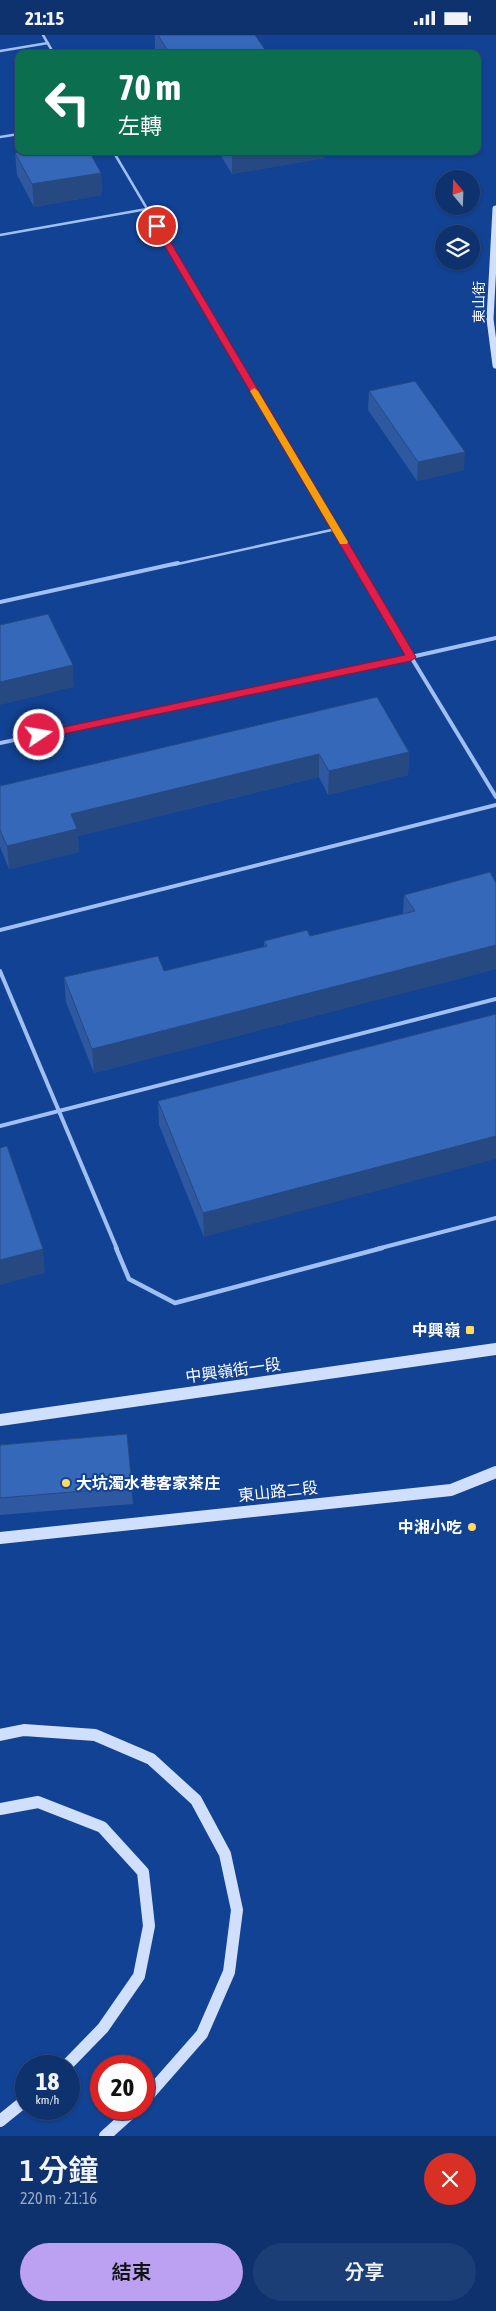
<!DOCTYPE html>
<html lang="zh-TW">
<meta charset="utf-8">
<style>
:root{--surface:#0e326e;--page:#1c3e76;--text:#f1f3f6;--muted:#9baac2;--line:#2e4d81;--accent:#bca0f2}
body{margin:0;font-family:"Asap Condensed","Noto Sans TC",sans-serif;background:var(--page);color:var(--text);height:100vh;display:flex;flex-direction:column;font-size:19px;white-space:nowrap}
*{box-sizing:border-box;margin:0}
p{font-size:16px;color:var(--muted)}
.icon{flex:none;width:28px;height:28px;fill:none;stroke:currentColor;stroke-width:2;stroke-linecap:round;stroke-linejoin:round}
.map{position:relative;height:2101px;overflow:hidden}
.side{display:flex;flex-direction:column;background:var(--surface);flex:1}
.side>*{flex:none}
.hud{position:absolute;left:15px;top:15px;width:466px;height:105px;border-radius:10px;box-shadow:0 1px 4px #0004,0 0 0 1px var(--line);background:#0b6e4f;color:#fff;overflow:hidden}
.needle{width:32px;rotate:341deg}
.controls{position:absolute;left:435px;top:135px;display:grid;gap:10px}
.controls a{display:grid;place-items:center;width:45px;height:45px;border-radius:50%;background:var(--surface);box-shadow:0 1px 4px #0004,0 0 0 1px var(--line);font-size:25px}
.speed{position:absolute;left:15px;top:2020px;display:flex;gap:10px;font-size:25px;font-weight:700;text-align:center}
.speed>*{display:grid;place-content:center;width:65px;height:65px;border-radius:50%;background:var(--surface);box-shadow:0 1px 4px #0004,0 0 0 1px var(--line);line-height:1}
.speed small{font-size:12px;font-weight:400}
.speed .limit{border:8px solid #d22;background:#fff;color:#111}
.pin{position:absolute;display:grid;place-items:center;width:42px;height:42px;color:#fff;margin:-21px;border:2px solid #fff;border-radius:50%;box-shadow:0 1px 5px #0007}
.me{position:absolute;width:55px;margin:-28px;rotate:78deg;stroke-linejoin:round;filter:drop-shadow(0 0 4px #0008)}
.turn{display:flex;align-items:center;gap:18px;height:105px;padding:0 20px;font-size:22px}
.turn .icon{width:65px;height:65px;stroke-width:2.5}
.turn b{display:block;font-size:35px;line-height:42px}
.round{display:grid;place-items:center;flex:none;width:52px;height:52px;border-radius:26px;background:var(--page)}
.summary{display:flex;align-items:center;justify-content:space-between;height:85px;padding:0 20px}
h1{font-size:30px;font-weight:600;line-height:38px}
.button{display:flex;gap:10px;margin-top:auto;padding:10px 20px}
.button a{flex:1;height:58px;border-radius:30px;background:var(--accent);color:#111;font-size:20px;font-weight:600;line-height:58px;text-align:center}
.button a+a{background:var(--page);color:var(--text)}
.status{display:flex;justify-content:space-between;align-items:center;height:35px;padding:0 25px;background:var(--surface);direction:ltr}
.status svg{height:14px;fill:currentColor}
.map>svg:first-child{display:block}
</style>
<div class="status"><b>21:15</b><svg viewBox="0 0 49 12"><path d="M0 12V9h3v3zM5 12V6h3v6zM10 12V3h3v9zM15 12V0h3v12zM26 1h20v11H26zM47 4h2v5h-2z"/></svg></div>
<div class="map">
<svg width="496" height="2101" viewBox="0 0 496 2101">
<rect width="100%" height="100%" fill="#124293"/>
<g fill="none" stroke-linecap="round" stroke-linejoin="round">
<!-- service-far2 -->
<g stroke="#a0bff2" stroke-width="2.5">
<path d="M43,0L54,19"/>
<path d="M0,16L48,8"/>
<path d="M0,102L19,99"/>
<path d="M113,116L357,530"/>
<path d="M0,200L147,174"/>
<path d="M173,530L336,494"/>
</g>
<!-- service-far1 -->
<g stroke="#a0bff2" stroke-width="4">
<path d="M356,528L411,622L496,603"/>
<path d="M0,567L178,528"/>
<path d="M0,708L411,622L496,762"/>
<path d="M0,895L496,770"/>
<path d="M0,936L117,1214"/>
<path d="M0,1091L496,964"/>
<path d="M377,1214L496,1183"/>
</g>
<!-- service -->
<path stroke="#a0bff2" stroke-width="4.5" d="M116,1213L129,1244L175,1268L382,1213"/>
<!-- secondary-far1 -->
<path stroke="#cfdffc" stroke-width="7" d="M496,174L490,284L496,330"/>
<!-- secondary -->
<g stroke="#cfdffc" stroke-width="12">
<path d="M0,1385L496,1314"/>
<path d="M0,1503L451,1455L496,1437"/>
<path d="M0,1700L24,1695L95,1700L151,1724L196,1765L225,1819L237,1875L229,1937L202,1999L144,2065"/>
<path d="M0,1774L38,1767L102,1792L143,1837L149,1891L139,1941L103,1993L66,2031"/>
<path d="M0,2086L26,2065"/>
<path d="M105,2101L135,2074"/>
</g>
</g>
<!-- wall -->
<g fill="#2e59a0">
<path d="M155,0H255L268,19H157L155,16Z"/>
<path d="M218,116H324V123L232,139Z"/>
<path d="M15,118L101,138L102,160L34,172L17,140Z"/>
<path d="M369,356L464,435L417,446L368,375Z"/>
<path d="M377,662L409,717L408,740L328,760L319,742L78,801L79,817L9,834L0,812V751Z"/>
<path d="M496,848V934L94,1038L66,967L64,942L164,936L264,912V906L310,901L403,879L404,860Z"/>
<path d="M496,979L204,1202L159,1090L158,1066Z"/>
<path d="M127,1399L133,1469L0,1480V1410Z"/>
</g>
<!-- shaded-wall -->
<g fill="#264982">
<path d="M235,116H324V123L232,139V117Z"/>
<path d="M101,138L102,160L34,172L32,149Z"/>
<path d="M465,417L464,435L417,446L418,427Z"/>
<path d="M73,630L74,652L0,670V647Z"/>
<path d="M409,717L408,740L328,760L329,736Z"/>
<path d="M319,719V742L78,801L79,817L9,834L7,811L71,779Z"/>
<path d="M496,910V934L94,1038L92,1014Z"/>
<path d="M496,1101V1124L204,1202L203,1178Z"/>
<path d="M43,1214L45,1238L0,1250V1225Z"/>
</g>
<!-- building -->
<g fill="#3668ba" stroke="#264982">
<path d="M158,0H255L268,19H170Z"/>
<path d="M25,116H89L101,138L32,149L15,118Z"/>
<path d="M415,346L465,417L418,427L369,356Z"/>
<path d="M48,579L73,630L0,647V590Z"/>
<path d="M377,662L409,717L329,736L319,719L71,779L77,794L7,811L0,795V751Z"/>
<path d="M490,837L496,848V910L92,1014L64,942L158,921L164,936L267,911L264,906L307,895L310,901L415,876L404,860Z"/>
<path d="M496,979V1101L203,1178L158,1066Z"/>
<path d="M7,1111L43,1214L0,1225V1113Z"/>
<path d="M127,1399L132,1452L0,1463V1410Z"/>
</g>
<!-- route -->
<path fill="#e11d48" stroke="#92132f" d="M157,188L161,191L416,622L411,626L39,704L34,700L36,698L405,620L153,191Z"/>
<!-- slow -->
<path fill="#f59e0b" d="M254,353L258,356L348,507L347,509H340L339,507L250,356Z"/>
<!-- markers -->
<g fill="#ffdc61" stroke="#124293" stroke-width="2">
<rect x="465" y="1290" width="10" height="10" rx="2.5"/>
<circle cx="66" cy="1448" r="5"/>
<circle cx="472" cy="1492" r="5"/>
</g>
<g text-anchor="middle" stroke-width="4" stroke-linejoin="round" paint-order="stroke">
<!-- far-street labels -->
<g font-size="14" fill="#fff" stroke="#124293">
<text transform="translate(479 267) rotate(-90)" y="5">東山街</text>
</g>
<!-- poi labels -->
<g font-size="16" font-weight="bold" fill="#fff" stroke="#124293" text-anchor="end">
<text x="460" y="1301">中興嶺</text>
<text x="76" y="1454" text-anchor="start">大坑濁水巷客家茶庄</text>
<text x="462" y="1498">中湘小吃</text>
</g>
<!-- street labels -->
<g font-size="16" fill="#fff" stroke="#124293">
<text transform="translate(233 1335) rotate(-8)" y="6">中興嶺街一段</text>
<text transform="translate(278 1456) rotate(-6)" y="6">東山路二段</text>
</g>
</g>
</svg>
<div class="controls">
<a><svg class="needle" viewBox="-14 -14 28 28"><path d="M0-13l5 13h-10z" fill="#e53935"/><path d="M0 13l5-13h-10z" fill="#9baac2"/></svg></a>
<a><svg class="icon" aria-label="layers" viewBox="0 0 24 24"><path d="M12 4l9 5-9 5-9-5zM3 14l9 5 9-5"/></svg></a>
</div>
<div class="speed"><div>18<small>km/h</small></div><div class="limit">20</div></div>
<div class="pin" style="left:157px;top:191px;background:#d93025"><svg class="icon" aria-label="arrive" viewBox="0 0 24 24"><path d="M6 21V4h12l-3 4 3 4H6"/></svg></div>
<svg class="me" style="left:39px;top:700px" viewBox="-20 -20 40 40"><circle r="17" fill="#e11d48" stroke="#fff" stroke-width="3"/><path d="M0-11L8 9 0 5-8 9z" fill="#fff"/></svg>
<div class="hud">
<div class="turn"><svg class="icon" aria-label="left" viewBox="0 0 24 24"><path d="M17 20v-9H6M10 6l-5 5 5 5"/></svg><div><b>70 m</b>左轉</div></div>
</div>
</div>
<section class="side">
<div class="summary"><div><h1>1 分鐘</h1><p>220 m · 21:16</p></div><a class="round" style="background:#d93025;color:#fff"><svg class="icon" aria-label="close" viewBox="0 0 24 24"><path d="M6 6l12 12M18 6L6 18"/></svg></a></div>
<div class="button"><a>結束</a><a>分享</a></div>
</section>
